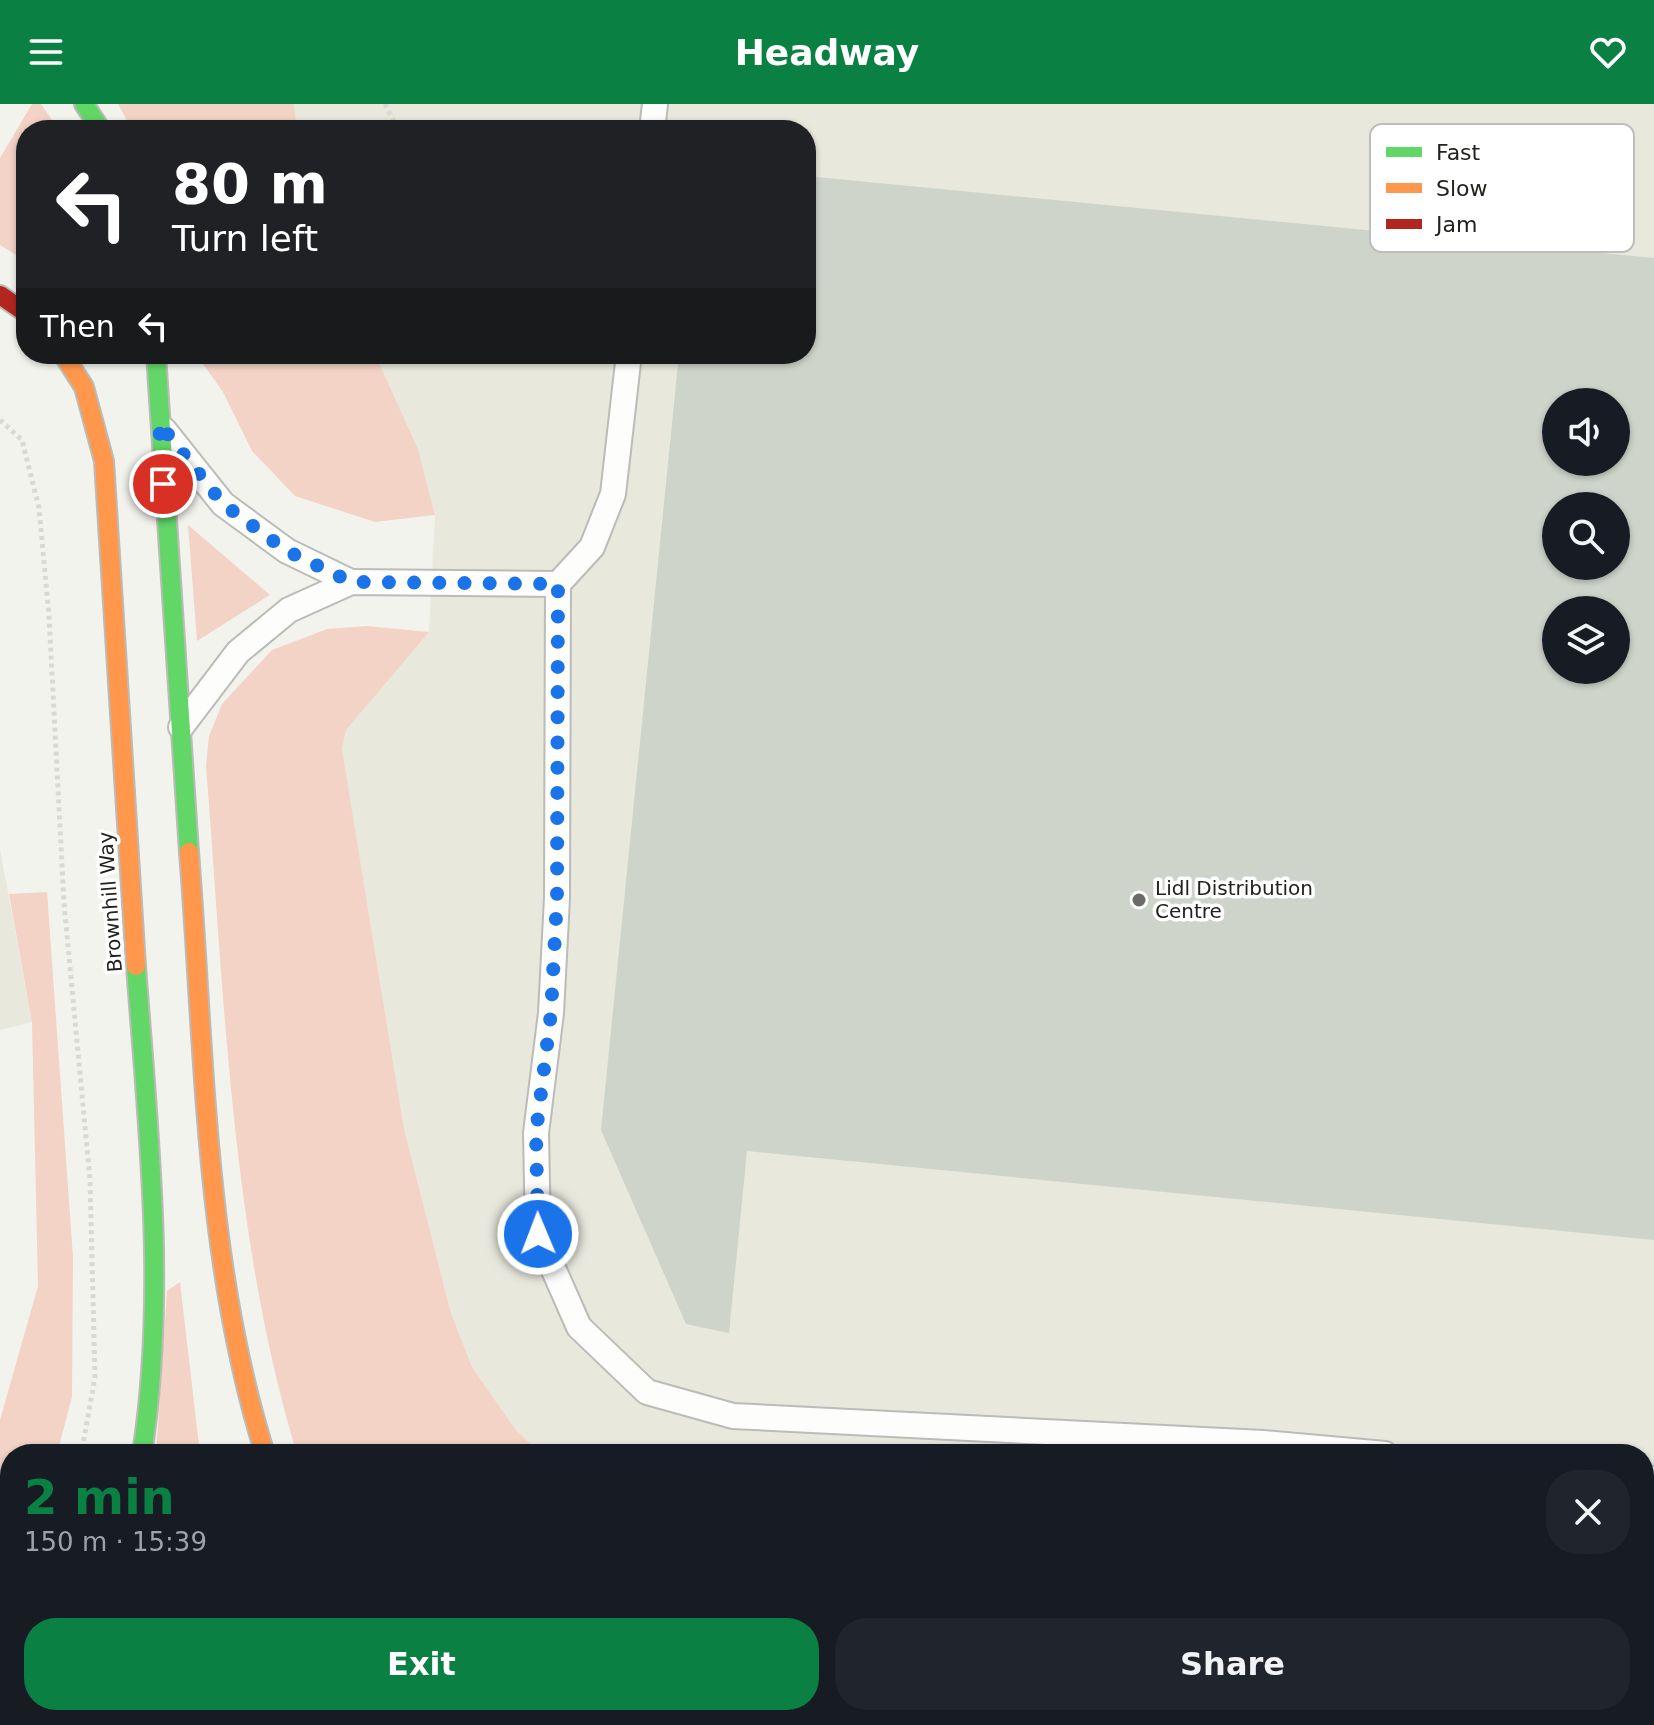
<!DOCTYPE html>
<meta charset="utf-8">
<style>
:root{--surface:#171b24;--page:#20242c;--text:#f1f3f6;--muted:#9ea1a6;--accent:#0b8043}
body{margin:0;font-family:"DejaVu Sans",sans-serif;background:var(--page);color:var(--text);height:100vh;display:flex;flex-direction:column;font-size:30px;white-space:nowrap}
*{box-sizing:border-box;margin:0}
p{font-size:26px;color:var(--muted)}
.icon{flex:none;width:44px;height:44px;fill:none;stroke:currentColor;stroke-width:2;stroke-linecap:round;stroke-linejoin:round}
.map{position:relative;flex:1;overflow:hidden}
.panel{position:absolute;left:0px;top:1340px;width:1654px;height:282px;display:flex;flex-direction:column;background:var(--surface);border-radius:32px 32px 0 0;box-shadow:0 2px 6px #0004}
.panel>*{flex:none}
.hud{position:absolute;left:16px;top:16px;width:800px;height:244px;border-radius:32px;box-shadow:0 2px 6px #0004;background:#202124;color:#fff;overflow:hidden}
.buttons{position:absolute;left:1542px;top:284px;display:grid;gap:16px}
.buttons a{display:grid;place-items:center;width:88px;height:88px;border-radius:50%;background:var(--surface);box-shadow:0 2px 6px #0004;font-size:40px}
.pin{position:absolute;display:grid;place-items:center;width:68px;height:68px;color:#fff;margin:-34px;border:4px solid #fff;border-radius:50%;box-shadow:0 2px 8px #0007}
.me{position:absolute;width:88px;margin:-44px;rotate:359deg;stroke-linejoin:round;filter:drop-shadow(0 0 6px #0008)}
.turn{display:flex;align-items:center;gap:28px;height:168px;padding:0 24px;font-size:36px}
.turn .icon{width:104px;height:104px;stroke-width:2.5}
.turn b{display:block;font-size:56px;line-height:68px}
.then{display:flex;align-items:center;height:76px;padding:0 24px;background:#0003;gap:16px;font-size:30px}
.round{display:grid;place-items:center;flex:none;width:84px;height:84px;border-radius:32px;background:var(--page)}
.overview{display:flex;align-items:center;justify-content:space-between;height:136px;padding:0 24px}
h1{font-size:48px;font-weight:700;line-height:60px;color:var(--accent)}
.primary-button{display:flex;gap:16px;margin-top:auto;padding:16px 24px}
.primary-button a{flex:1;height:92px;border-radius:32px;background:var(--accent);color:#fff;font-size:32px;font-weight:700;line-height:92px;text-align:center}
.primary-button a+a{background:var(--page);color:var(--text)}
header{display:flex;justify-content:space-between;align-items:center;height:104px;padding:0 24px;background:var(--accent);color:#fff;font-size:36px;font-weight:700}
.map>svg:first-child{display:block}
</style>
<header><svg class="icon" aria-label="menu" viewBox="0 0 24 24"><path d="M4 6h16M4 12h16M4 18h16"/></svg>Headway<svg class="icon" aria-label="heart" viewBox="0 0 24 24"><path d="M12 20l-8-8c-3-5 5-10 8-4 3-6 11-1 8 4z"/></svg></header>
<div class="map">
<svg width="1654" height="1621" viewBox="0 0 1654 1621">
<rect width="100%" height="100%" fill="#f3f3ee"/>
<!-- built -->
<g fill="#e8e8dd" fill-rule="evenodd">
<path d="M294,0H1654V1621H991L956,1612H1644V1350H541L515,1325L472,1263L451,1209L404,1025L342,645L346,626L429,527L435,411L418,345L375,250H806V26H297ZM1556,298H1616V358H1556ZM1556,402H1616V462H1556ZM1556,506H1616V566H1556Z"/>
<path d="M0,745L32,918L0,926Z"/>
</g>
<!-- green -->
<g fill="#f3d3c5">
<path d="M32,0H41L59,26H26V157L0,141V54Z"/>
<path d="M118,0H294L297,26H132Z"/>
<path d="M196,250H375L418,345L435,411L375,418L295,392L252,347L223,288Z"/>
<path d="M188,421L270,491L197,537Z"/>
<path d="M367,522L429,528L346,626L342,645L404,1025L451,1209L472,1263L515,1325L541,1350H297C231,1134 224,887 206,662L209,632L222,600L272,546L327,525Z"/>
<path d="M47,788L73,1153L72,1293L57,1350H10V1476L0,1491V1316L38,1182L32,918L9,790Z"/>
<path d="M180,1178L200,1350H156L167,1187Z"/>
<path d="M563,1612H956L991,1621H575Z"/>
</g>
<!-- building -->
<path fill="#ced4c9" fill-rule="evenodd" d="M806,72L1654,154V1136L747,1047L729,1229L686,1220L601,1026L679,250H806ZM1556,298H1616V358H1556ZM1556,402H1616V462H1556ZM1556,506H1616V566H1556Z"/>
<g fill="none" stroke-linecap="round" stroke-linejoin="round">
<defs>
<g id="lane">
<path d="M652,26L655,0"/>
<path d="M629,250L613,390L592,443L558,480L557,794L551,909L536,1029L538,1130L579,1223L647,1288L733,1312L1263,1339L1385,1350"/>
<path d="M164,326L223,400L287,447L351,478"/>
<path d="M181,623L238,548L289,506L351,478L558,480"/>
<path d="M1644,1374L1654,1375"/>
</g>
<g id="fast">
<path d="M84,0L101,26"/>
<path d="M156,250L189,748"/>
<path d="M136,862C148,1025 167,1188 142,1350"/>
<path d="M104,1621L121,1612"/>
</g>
<g id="slow">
<path d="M63,250L84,283L104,357L136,862"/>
<path d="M189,748C205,950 204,1156 265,1350"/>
<path d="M15,1621L21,1612"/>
</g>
<g id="jam">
<path d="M0,191L26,209"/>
<path d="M468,1612L505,1621"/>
</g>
</defs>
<!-- lane casing -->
<use href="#lane" stroke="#bbbbb8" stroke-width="28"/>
<!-- fast casing -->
<use href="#fast" stroke="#bbbbb8" stroke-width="22"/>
<!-- slow casing -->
<use href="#slow" stroke="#bbbbb8" stroke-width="22"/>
<!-- jam casing -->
<use href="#jam" stroke="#bbbbb8" stroke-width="22"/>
<!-- path -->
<g stroke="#d8d8d6" stroke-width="5" stroke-dasharray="4 4" stroke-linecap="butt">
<path d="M385,0L398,26"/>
<path d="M0,316L22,336L39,404L49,512L64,799L90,1076L95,1274L81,1350"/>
<path d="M0,1535L10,1520"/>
</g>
<!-- lane -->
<use href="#lane" stroke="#fdfdfc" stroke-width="24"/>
<!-- fast -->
<use href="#fast" stroke="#63d668" stroke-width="18"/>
<!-- slow -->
<use href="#slow" stroke="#ff974d" stroke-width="18"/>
<!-- jam -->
<use href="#jam" stroke="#b3261e" stroke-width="18"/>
</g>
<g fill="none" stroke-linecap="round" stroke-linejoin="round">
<!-- route -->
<path stroke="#1a73e8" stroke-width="14" stroke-dasharray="0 25.2" d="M163,380L159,319L223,400L287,447L351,478L558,480L557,794L551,909L536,1029L538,1130"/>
</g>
<!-- markers -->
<circle fill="#6c6b67" stroke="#fff" stroke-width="3" cx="1139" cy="796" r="8"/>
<g text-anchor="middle" stroke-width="7" stroke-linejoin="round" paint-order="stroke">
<!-- poi labels -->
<g font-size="20" fill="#23221f" stroke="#fff" text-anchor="start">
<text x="1155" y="791">Lidl Distribution<tspan x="1155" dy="23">Centre</tspan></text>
</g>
<!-- street labels -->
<g font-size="20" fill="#23221f" stroke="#fff">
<text transform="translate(110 798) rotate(-94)" y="7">Brownhill Way</text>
</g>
</g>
<!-- legend -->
<rect x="1370" y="20" width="264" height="128" rx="12" fill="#fff" stroke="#bdbdbc" stroke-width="2"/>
<rect x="1386" y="43" width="36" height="10" fill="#63d668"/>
<rect x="1386" y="79" width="36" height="10" fill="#ff974d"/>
<rect x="1386" y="115" width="36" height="10" fill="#b3261e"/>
<g font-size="22" fill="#23221f">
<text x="1436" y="56">Fast</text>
<text x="1436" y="92">Slow</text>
<text x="1436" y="128">Jam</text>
</g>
</svg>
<div class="buttons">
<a><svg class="icon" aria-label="sound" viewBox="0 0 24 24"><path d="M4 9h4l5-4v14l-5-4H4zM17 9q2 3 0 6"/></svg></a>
<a><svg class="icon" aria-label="search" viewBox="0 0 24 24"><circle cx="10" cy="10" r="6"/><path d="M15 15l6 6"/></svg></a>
<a><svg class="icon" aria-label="layers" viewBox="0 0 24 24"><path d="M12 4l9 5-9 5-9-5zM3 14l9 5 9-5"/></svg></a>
</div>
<div class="pin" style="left:163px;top:380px;background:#d93025"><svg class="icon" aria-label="arrive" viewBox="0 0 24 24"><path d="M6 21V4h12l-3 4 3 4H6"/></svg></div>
<svg class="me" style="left:538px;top:1130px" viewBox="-20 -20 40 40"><circle r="17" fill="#1a73e8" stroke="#fff" stroke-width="3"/><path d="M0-11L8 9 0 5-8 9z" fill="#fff"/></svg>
<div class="hud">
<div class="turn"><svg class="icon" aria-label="left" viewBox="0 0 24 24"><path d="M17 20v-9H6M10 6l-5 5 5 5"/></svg><div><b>80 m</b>Turn left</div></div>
<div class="then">Then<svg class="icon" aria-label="left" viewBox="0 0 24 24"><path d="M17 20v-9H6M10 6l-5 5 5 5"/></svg></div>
</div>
<section class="panel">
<div class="overview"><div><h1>2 min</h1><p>150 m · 15:39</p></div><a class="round"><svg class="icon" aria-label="close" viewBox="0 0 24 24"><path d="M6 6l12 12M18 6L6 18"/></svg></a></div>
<div class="primary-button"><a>Exit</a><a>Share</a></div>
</section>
</div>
